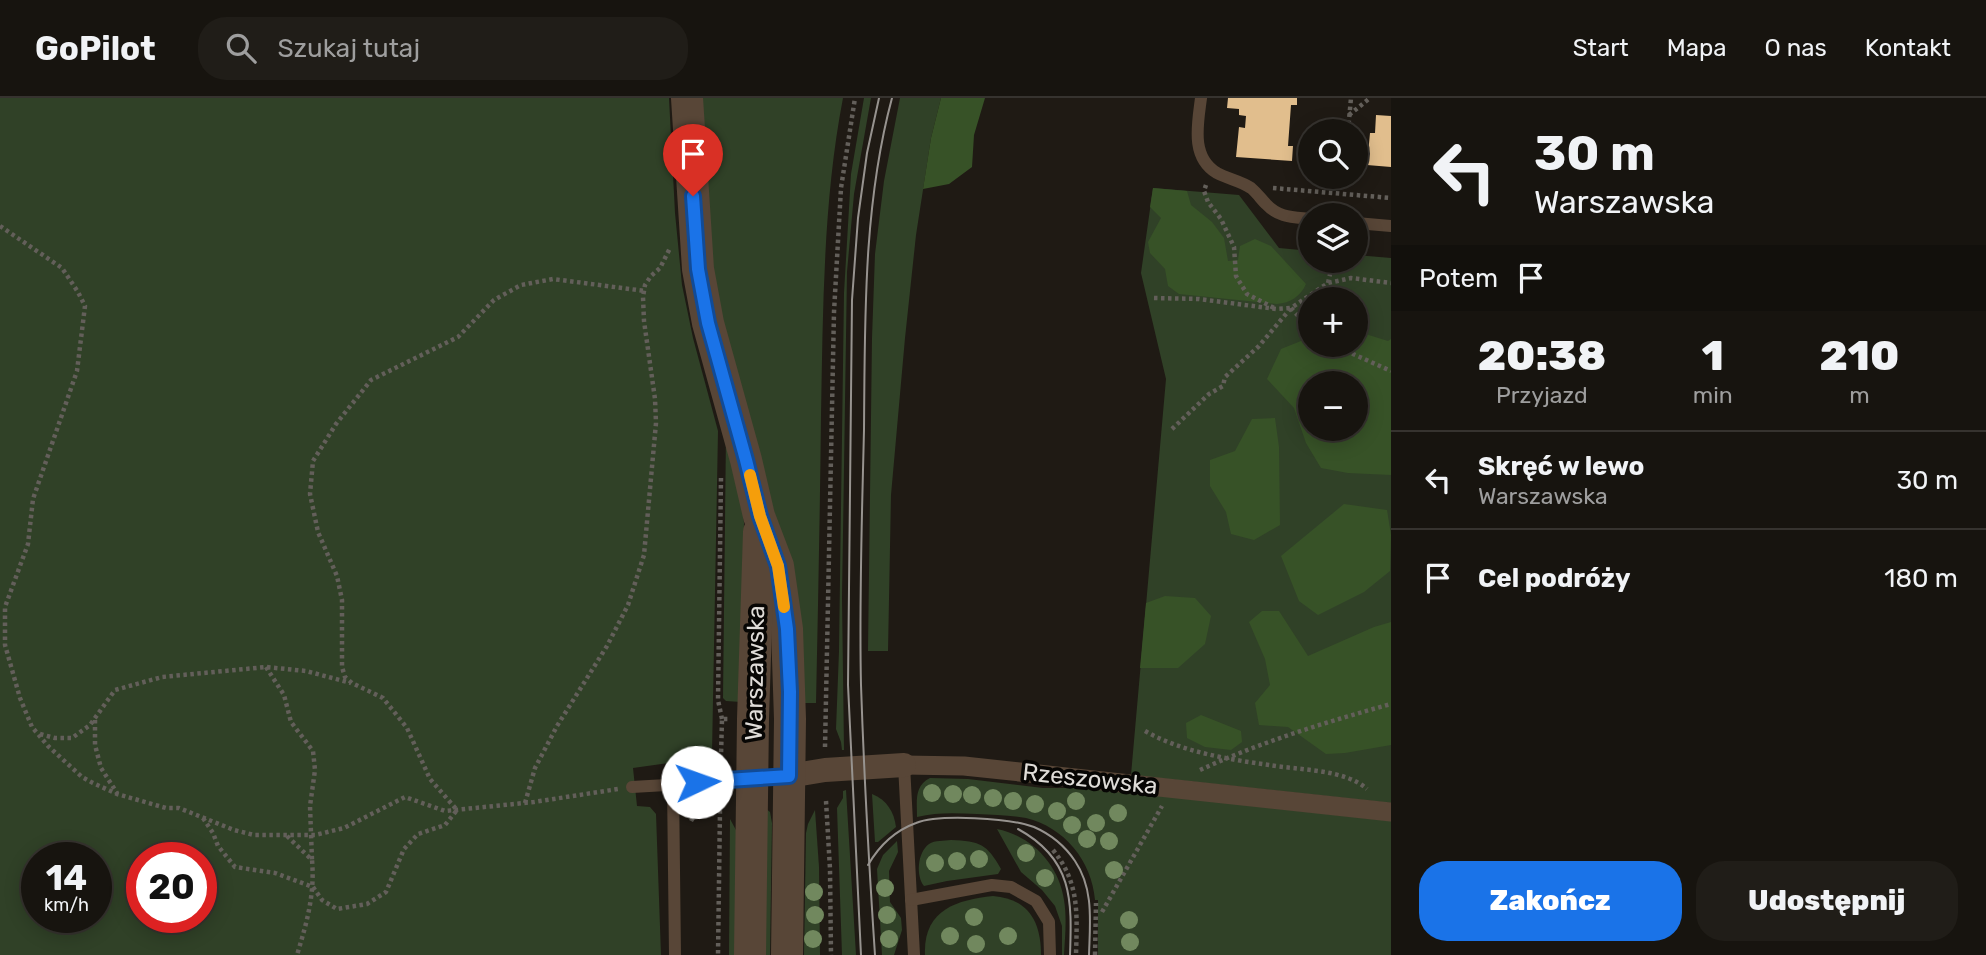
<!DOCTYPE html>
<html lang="pl">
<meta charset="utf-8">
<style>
:root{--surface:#17140f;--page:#201d18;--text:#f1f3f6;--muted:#9e9e9e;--line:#36332f;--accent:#1a73e8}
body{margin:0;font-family:Rubik,sans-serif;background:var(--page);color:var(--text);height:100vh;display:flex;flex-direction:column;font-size:26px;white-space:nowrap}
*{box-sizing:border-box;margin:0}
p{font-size:23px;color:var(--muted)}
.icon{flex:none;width:38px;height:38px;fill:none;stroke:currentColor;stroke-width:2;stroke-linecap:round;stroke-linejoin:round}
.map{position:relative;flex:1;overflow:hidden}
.sheet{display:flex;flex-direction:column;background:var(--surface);width:595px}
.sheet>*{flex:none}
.banner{background:#17140f;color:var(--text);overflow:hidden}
.tools{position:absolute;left:1298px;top:21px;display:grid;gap:14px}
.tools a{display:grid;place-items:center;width:70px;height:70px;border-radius:50%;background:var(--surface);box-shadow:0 4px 18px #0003,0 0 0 2px var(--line);font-size:35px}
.speed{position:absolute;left:21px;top:744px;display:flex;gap:14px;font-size:35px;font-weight:700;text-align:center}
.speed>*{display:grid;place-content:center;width:91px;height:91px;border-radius:50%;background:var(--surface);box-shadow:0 4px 18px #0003,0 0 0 2px var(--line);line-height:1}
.speed small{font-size:18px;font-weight:400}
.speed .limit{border:10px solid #d22;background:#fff;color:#111}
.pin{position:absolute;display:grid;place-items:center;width:60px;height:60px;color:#fff;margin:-72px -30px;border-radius:50% 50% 50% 0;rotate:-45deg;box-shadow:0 0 7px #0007}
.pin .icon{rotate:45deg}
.me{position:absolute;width:77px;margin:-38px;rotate:87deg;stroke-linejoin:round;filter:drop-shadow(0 0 5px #0008)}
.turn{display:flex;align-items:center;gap:24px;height:147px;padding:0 28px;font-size:32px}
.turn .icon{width:91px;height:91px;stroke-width:2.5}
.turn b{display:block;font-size:49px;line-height:60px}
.then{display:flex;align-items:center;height:66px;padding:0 28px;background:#0003;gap:14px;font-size:26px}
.eta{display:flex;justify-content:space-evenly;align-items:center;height:119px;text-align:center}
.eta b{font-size:42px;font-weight:800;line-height:49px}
.cta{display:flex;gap:14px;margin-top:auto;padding:14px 28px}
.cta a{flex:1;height:80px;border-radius:28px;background:var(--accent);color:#fff;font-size:28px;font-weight:800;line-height:80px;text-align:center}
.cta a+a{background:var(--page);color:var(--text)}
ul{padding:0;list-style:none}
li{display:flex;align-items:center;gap:21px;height:98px;padding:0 28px;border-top:2px solid var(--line)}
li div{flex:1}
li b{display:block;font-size:26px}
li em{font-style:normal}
header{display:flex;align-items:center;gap:42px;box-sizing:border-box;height:98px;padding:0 35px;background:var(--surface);border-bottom:2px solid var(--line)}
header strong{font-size:33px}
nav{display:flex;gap:38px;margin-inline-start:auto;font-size:24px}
.search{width:490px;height:63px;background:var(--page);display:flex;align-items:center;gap:18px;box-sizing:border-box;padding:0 24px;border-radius:28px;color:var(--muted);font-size:26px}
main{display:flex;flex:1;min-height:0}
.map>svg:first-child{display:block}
</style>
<header>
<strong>GoPilot</strong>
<div class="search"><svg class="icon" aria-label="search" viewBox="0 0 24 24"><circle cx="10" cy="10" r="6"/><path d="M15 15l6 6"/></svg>Szukaj tutaj</div>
<nav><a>Start</a><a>Mapa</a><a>O nas</a><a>Kontakt</a></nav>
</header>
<main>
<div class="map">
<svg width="1391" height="857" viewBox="0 0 1391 857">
<rect width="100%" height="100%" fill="#1f1a14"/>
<!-- green -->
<g fill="#304127" fill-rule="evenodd">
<path d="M0,0H669L675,115L682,187L693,240L718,333L712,656L697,661L633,670L637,708L650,709L656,716L661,857H0ZM37,760H96V819H37ZM142,760H201V819H142Z"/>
<path d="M699,0H843C823,104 823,212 821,318C820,414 818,509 816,605H799L782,444L765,380L732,273L710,170Z"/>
<path d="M864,0H871L854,96L847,174L842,500L844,652H842L841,644L836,631L839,553L844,195L851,76Z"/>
<path d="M900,0H941L931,40L916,137L905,240L891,397L888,553H868L872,240L875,156L884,83Z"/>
<path d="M1153,90L1239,97L1279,150L1311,153V163H1356V157L1391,160V705L1131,677L1166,281L1141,175ZM1311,201H1356V247H1311ZM1311,285H1356V331H1311Z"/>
<path d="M726,336L743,415L744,425L741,604L726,603L723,600Z"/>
<path d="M930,680L968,681L1043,690H1090L1391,723V857H1098V802H1095C1092,763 1064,729 1026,720C1010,717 993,717 977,716C956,715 937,714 917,719C917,703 914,688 930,680Z"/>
<path d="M846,692L856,857H842L837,710L843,700V693Z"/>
<path d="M872,696C887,702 894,714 896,729L878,744H875Z"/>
<path d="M765,710L770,714L772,725L770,857H761Z"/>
<path d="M815,712L819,769L820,857H804L806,735L808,726Z"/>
<path d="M730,721L736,732L738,857H729Z"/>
<path d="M997,731C1032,738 1059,767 1064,802C1067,820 1065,839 1064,857H1062V828L1055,808L1042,792L1021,774Z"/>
<path d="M951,742C980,743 987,746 1001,771L998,776L947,783L924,788C916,778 917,755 929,746C935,742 944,743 951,742Z"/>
<path d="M897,743L898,754L889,773L890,804L901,820L902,832L894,857H882L877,771L883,757Z"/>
<path d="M993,798C1029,801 1041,824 1041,857H925C923,812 956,802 993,798Z"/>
</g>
<!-- forest -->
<g fill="#375227" fill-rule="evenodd">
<path d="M941,0H985L974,37L972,69L949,86L923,91L931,40Z"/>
<path d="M1153,90L1187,93L1191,107L1212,124L1224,140L1228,163L1238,162L1240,148L1255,141L1271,148L1306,186C1301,198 1290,205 1277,206L1179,196L1168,188L1165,171L1150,155L1148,144L1161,120L1150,109Z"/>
<path d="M1356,233L1388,243L1391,241V377L1348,375L1321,370L1306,345L1294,310L1267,281L1281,251L1311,239V247H1356ZM1356,285V331H1311V285Z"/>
<path d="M1275,320L1279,349L1280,427L1254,442L1231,436L1226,414L1210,388V362L1235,353L1252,321Z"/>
<path d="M1344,406L1387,412L1391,437L1390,473L1364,494L1318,517L1299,503L1281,458Z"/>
<path d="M1165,498L1195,500L1211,518L1205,546L1178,570H1140L1146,505Z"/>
<path d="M1262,513H1279L1308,558L1374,529L1391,524V647L1345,655L1326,656L1288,629L1259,627L1255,605L1270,587L1265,561L1249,524Z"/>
<path d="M1201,617L1241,633L1242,644L1231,652L1205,649L1187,640L1186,625Z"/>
</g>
<!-- building -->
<g fill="#e1be8d">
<path d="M1228,0H1297V7H1291L1288,48H1293L1292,63L1236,59L1239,29L1245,30L1246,18L1239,17V11L1227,10Z"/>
<path d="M1376,17L1391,18V69L1367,67L1370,35H1375Z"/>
</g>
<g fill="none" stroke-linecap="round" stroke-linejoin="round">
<!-- path -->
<g stroke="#635f5a" stroke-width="4.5" stroke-dasharray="3.5 3.5" stroke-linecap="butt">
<path d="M1349,17L1370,0"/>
<path d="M1348,33L1351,0"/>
<path d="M1206,87L1204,93L1208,104L1221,121L1234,149L1236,178L1247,196L1276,211"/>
<path d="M1273,90L1391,100"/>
<path d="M0,128L62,170L78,194L85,208L77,273L33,401L28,446L5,509V547L20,600L32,629L48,648L82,679L93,685L117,696L166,710H179L234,732L254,737H315L344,730L405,699L445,713L534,704L618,691"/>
<path d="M1328,185L1333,163"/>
<path d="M1154,200L1199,201L1276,211L1291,210"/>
<path d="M1291,210L1311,232"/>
<path d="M1333,247L1391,273"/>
<path d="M1172,331L1209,296L1223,288L1225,279L1259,248L1291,210L1328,185L1351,180L1391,185"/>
<path d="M721,380L718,602L722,621"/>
<path d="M266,569L284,597L291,624L313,653L315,672L310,708L312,762"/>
<path d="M95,622V647L101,670L117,695"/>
<path d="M1145,633C1182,654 1227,661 1269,667C1298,672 1345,671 1367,691"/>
<path d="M40,636L55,640H72L90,627L115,592L162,579L266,569L306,573L351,585"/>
<path d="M825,649L834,214L841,90L855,0"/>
<path d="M677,667L702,664L721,658L722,621H729"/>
<path d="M1200,672C1261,644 1326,624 1391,606"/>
<path d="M826,703L830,771L831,857"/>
<path d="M525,705L535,670L557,628L607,548L628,507L644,457L656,325L655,301L644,223L643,199L645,187L651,178L660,170L670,150"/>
<path d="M203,720L213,735L218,748L235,769L275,775L313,789L322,802L337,811L367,806L386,794L404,751L418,736L445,727L457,712L430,681L407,630L383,600L352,585L345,579L342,569V502L337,478L318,434L310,396L313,363L336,326L371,282L458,239L494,202L521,187L553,181L645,193"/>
<path d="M691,723C698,710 707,710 720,711L718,857"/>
<path d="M287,738L312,762C315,796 307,824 297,857"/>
<path d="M1053,752C1080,785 1077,817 1076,857"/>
<path d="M1102,814L1162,708"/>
<path d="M1095,857L1096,805"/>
</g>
<!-- service -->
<g stroke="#584637" stroke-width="12">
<path d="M1201,0C1198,25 1190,59 1217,75C1228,81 1241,83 1251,90C1257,95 1261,101 1266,106C1279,120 1293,119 1311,121"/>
<path d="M1356,125L1391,128"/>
<path d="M904,667L914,857"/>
<path d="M673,686L675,857"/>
<path d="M632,689L752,682"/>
<path d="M911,802L992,787L1011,789L1036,803L1049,824L1050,857"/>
</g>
<!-- pedestrian -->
<path stroke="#584637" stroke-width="19" d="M904,667L964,668L1391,714"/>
<!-- minor -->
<path stroke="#584637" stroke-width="24" d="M789,678L825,672L904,667"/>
<!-- tertiary -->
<g stroke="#584637" stroke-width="32">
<path d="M687,0L698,171L708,225L746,362L759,418L778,468L787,531L790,621L787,857"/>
<path d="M750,857L753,621L759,434"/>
</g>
<!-- tram -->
<g stroke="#97938f" stroke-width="2">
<path d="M1018,731C1073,761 1072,802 1070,857"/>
<path d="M868,767C879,748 894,733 916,725C939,716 1010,720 1034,729C1050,736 1065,748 1075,763C1094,791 1090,824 1089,857"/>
<path d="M861,857L848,587L852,202L858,120L867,55L879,0"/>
<path d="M875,857C869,767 864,677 861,587C859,502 862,417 864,332C865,222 863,108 892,0"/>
</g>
</g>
<!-- trees -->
<g fill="#71885e">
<circle cx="932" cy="695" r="9"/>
<circle cx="953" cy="696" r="9"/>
<circle cx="972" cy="697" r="9"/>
<circle cx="993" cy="700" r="9"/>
<circle cx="1013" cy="703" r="9"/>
<circle cx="1076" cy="703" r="9"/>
<circle cx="1035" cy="706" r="9"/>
<circle cx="1057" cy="713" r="9"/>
<circle cx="1118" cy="715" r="9"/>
<circle cx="1096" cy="725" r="9"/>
<circle cx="1072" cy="727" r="9"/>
<circle cx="1087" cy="741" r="9"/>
<circle cx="1109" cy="743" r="9"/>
<circle cx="1026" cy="755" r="9"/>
<circle cx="979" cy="761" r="9"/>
<circle cx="957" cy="763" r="9"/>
<circle cx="935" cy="765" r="9"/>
<circle cx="1114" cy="772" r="9"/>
<circle cx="1045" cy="780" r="9"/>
<circle cx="885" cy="790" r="9"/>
<circle cx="814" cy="794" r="9"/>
<circle cx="815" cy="817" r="9"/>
<circle cx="887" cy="817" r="9"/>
<circle cx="974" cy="819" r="9"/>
<circle cx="1129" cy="822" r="9"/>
<circle cx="950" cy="838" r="9"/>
<circle cx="1008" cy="838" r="9"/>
<circle cx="813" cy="841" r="9"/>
<circle cx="889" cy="841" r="9"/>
<circle cx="1130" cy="844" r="9"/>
<circle cx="976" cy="846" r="9"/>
</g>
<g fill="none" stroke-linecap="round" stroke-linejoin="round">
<defs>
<path id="route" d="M693,98L698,171L708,225L746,362L760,418L778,468L787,531L790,594L789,678L697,684"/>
</defs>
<!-- route casing -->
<use href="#route" stroke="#114b97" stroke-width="18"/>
<!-- route -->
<use href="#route" stroke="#1a73e8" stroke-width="12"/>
<!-- slow -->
<path stroke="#f59e0b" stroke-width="12" d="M750,377L760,418L778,468L784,509"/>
</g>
<g text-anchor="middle" stroke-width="7" stroke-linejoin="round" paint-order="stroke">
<!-- street labels -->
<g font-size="24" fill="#dfdcd8" stroke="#070604">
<text transform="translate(755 575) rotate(-89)" y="8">Warszawska</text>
<text transform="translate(1090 681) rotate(6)" y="8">Rzeszowska</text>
</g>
</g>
</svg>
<div class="tools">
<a><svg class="icon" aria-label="search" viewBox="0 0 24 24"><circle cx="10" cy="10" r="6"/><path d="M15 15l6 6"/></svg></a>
<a><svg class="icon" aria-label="layers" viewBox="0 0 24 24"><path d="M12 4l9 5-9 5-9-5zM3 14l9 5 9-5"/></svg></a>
<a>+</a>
<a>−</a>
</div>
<div class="speed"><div>14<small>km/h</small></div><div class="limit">20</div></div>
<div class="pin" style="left:693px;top:98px;background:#d93025"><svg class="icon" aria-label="arrive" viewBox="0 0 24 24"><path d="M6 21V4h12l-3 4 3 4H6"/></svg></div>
<svg class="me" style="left:697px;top:684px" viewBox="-20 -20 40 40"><circle r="19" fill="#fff"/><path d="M0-13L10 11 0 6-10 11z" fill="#1a73e8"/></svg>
</div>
<section class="sheet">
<div class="banner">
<div class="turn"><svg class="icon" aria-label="left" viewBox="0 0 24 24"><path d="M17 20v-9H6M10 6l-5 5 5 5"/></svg><div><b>30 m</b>Warszawska</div></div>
<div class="then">Potem<svg class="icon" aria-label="arrive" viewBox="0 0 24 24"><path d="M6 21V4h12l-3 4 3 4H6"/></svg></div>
</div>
<div class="eta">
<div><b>20:38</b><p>Przyjazd</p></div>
<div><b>1</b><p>min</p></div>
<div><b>210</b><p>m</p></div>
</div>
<ul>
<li><svg class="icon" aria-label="left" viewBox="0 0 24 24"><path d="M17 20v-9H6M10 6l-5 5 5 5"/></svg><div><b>Skręć w lewo</b><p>Warszawska</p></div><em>30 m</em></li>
<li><svg class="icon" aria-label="arrive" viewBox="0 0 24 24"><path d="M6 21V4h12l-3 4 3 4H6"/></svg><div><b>Cel podróży</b></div><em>180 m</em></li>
</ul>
<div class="cta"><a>Zakończ</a><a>Udostępnij</a></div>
</section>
</main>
